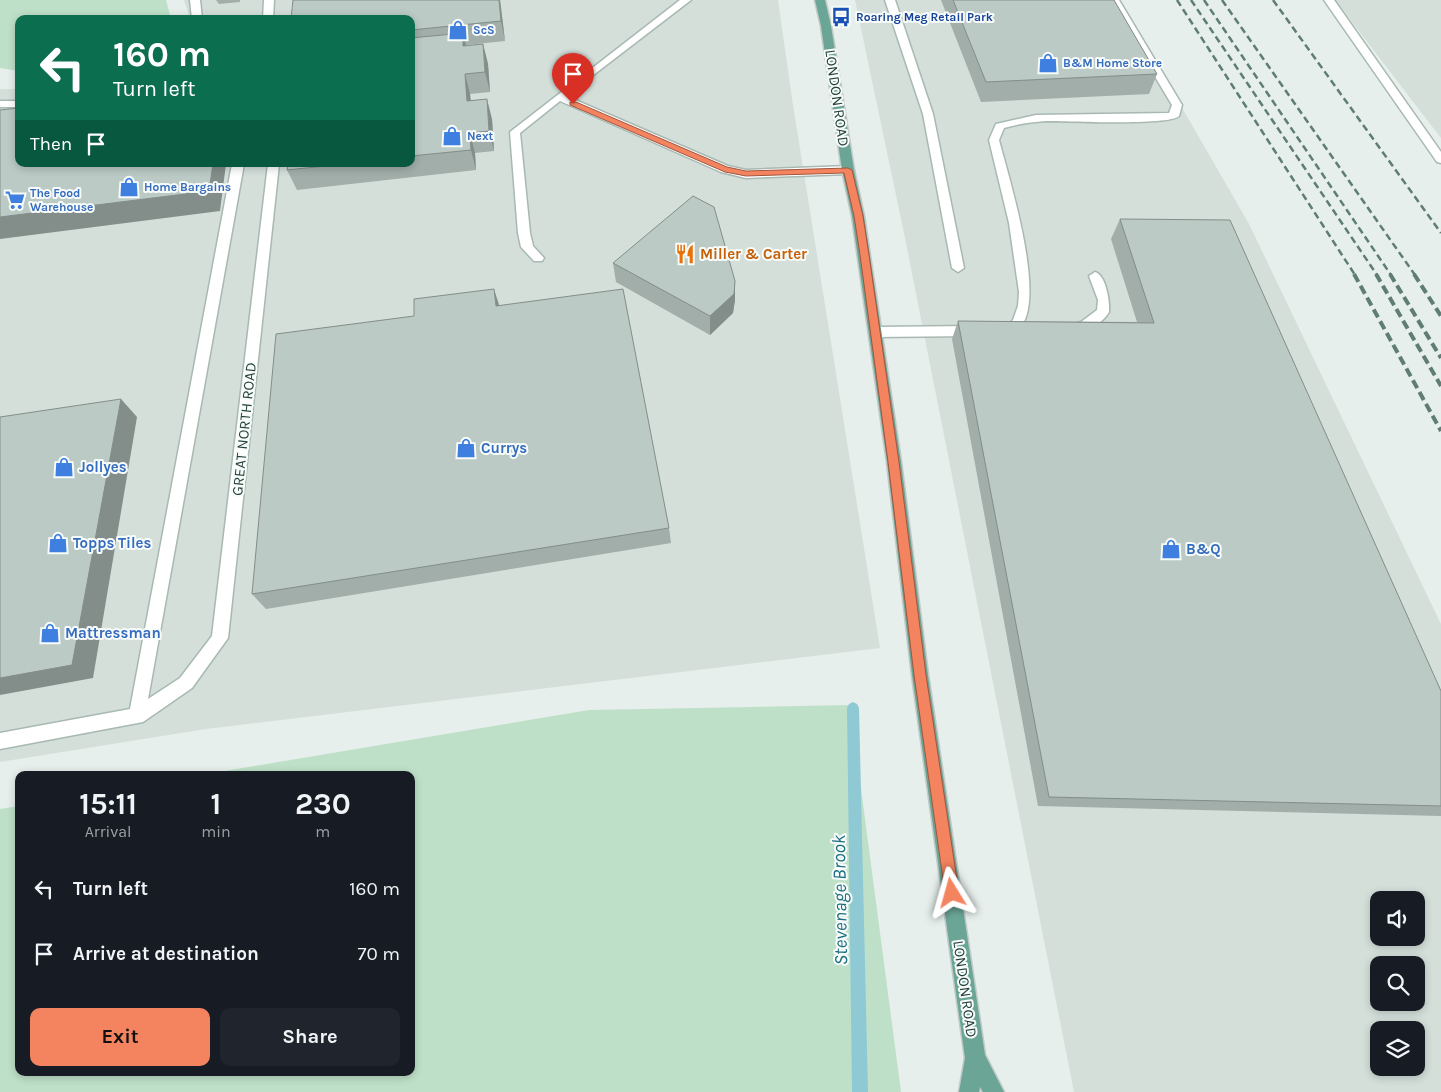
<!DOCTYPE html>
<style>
:root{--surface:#171b24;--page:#20242c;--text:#f1f3f6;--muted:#9ea1a6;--accent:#f4845f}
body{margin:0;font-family:Karla,sans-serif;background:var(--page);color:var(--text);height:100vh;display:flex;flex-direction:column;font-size:19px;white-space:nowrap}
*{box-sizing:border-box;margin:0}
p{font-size:16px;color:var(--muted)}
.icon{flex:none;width:28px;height:28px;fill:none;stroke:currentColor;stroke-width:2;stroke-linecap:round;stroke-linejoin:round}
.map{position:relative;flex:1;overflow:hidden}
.sheet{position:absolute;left:15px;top:771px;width:400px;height:305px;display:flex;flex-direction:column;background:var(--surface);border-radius:10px;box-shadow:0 2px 8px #0003}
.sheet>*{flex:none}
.top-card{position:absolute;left:15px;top:15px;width:400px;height:152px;border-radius:10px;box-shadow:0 2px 8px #0003;background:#0b6e4f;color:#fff;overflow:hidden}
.tools{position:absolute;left:1370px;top:891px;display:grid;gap:10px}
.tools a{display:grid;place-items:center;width:55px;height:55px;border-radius:10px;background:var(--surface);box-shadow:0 2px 8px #0003;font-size:25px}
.pin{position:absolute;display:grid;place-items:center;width:42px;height:42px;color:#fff;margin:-51px -21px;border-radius:50% 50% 50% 0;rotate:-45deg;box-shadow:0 0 5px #0007}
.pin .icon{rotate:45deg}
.me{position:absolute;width:55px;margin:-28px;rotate:352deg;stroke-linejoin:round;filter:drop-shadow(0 0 4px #0008)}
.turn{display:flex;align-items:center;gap:18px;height:105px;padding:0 15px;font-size:22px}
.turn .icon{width:65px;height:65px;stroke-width:2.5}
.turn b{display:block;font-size:35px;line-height:42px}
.then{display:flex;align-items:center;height:48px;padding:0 15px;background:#0003;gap:10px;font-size:19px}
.eta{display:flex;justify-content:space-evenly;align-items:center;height:85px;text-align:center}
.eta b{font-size:30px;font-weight:700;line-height:35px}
.action{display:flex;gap:10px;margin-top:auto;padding:10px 15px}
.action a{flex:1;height:58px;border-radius:10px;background:var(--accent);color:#111;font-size:20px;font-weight:700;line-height:58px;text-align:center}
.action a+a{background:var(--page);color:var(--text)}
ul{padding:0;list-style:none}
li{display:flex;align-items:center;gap:15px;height:65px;padding:0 15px}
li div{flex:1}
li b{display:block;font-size:19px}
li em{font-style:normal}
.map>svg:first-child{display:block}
</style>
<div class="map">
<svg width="1441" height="1092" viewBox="0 0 1441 1092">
<rect width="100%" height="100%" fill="#e6efeb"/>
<!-- built -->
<g fill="#d4dfda" fill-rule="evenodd">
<path d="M184,0H778L793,105L880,648L206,729L0,762V89H19V164H411V19H190Z"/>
<path d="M855,0H1120L1249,224L1441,624V1092H1074L905,238ZM1379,900H1416V938H1379ZM1379,965H1416V1002H1379ZM1379,1030H1416V1068H1379Z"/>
<path d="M1335,0H1441V138Z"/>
</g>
<!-- green -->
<g fill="#bfe0c8">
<path d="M0,0H166L171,19H19V71L0,68Z"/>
<path d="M850,705L901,1092H0V809L19,806V1072H411V775H201L589,710Z"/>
</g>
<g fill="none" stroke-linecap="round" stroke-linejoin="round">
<!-- stream -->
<path fill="#8ec9d4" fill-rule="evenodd" d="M853,702L857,704L859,708L868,1092H852L847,708L849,704Z"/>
<defs>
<g id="minor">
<path d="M190,0H200L202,19H192Z"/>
<path d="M264,0H274L273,19H263Z"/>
<path d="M680,0H691L566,96L728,166L746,170L848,166L854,170L848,174L746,178L721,172L560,101L520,133L530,233L533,246L544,258L542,261H534L521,247L518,233L510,132Z"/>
<path d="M885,0H895L933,114L964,268L958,272L952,268L923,114Z"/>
<path d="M1109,0H1119L1182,105L1179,116C1169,126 1067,121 1046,121C1032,122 1018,124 1004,128L999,140C1008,175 1050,307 1017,330C1012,333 1009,335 1003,333L1002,330L1013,320L1018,306L1019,292L1009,223L989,140L996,124L1036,115L1169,113L1172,105Z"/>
<path d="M1324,0H1334L1441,152V163L1437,162Z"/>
<rect x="0" y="101" width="19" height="6"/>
<path d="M232,164H244L148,699L180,678L212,636L268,164H279L228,638L192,688L143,722L0,749V733L130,709Z"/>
<path d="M1095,272C1106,275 1110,302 1109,312C1102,324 1082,337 1067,332L1066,329L1067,326L1081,322L1097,310L1098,300L1089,276Z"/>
<path d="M974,326L979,328L980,331L979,334L974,336L875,337L870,335L869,332L870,329L875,327Z"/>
</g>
<path id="major" d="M815,0H825L831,26L854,170L864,216L901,462L928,675L985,1055L1004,1092H983L980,1087L979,1092H959L965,1058L912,675L887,462L852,216L842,170L821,26Z"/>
</defs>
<!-- minor casing -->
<use href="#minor" stroke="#a8b8b2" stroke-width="3"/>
<!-- major casing -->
<use href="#major" stroke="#c2cac8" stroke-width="3"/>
<!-- minor -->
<use href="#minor" fill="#fff" fill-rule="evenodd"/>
<!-- major -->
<use href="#major" fill="#6aa596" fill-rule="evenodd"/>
<!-- rail-far1 -->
<g stroke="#5f7d75" stroke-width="2.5" stroke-dasharray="7 4" stroke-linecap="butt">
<path d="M1177,0L1355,275"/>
<path d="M1191,0L1377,275"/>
<path d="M1204,0L1391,275"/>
<path d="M1222,0L1415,275"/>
<path d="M1273,0L1441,233"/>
</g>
<!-- rail -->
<g stroke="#5f7d75" stroke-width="4" stroke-dasharray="9 4.5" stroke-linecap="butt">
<path d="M1354,274L1441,431"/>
<path d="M1376,274L1441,386"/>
<path d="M1390,274L1441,358"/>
<path d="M1414,274L1441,316"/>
</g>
</g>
<!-- wall -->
<g fill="#a1aea9">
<path d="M216,0H240V2L219,4Z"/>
<path d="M293,0H500L505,41L466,45V46L483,44L488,64L490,92L470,94L471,101L492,119L494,151L475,153L476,170L297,190L287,170L288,164H411V19Z"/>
<path d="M941,0H1114L1157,74L1149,94L981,102Z"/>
<path d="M1120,219L1441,691V816L1038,806L952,339L958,321L1137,322L1111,239Z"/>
<path d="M613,263L735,281V300L733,313L710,335L616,282Z"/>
<path d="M499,306L669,528L671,543L266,609L252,594Z"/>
</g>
<!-- shaded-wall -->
<g fill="#838d89">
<path d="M499,0H500L505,41L501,21Z"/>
<path d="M463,33L468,53L463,46Z"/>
<path d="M483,44L488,64L490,92L485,72Z"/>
<path d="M465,74L470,94L472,121L467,101Z"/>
<path d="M487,99L492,119L494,151L489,131Z"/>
<path d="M470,133L475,153L476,170L471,150Z"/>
<path d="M213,164H226L220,211L0,239V217Z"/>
<path d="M735,281V300L733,313L710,335V316Z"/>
<path d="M494,289L500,308L496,306Z"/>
<path d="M121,399L137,417L93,678L0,695V678Z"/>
</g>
<!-- building -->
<g fill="#bbcac4" stroke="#838d89">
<path d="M293,0H499L501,21L411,30V19H291Z"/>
<path d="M953,0H1114L1157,74L986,82Z"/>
<path d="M463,33V46L483,44L485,72L465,74L467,101L487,99L489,131L470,133L471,150L411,156V38Z"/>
<path d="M19,108V164H213L209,191L0,217V110Z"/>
<path d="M288,164H345L287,170Z"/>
<path d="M693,196L714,207L735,281L734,294L710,316L613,263Z"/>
<path d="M1120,219L1230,220L1441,691V806L1049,797L958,321L1154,323Z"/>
<path d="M494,289L496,306L623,289L669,528L252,594L276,334L414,316V299Z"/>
<path d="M121,399L72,665L0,678V417Z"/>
</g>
<!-- route -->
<path fill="#f4845f" stroke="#9f563e" d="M570,102H576L727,167L746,171L848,168L852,170L863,216L869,255L899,462L926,675L959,893L957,898L952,900L947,898L945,893L914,675L888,462L860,255L854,216L844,173L746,176L725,172L570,105Z"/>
<!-- icons -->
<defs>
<symbol id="bus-bare" viewBox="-9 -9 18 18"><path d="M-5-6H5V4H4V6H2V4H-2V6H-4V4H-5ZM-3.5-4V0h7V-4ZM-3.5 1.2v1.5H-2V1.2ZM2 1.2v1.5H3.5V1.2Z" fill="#1a4fb4" stroke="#f7fbf9" stroke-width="2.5" paint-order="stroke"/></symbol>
<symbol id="shop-bare" viewBox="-9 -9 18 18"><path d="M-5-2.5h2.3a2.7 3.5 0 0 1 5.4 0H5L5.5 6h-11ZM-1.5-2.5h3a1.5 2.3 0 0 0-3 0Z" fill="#3f7fe0" stroke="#f7fbf9" stroke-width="2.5" paint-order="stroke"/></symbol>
<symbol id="supermarket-bare" viewBox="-9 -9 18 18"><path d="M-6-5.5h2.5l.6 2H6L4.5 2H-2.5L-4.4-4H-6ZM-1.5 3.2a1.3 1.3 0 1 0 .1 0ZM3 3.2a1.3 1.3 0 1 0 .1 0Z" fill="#3f7fe0" stroke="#f7fbf9" stroke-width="2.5" paint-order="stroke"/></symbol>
<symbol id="restaurant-bare" viewBox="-9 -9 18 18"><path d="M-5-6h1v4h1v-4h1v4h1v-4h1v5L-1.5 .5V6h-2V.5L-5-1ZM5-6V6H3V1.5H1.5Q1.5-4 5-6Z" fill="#e8710a" stroke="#f7fbf9" stroke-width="2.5" paint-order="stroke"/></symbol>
</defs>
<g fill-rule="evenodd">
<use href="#bus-bare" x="827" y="3" width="28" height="28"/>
<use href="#shop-bare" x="444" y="16" width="28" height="28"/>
<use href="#shop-bare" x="1034" y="49" width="28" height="28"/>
<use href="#shop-bare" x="438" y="122" width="28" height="28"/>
<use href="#shop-bare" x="115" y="173" width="28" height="28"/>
<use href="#supermarket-bare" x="1" y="186" width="28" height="28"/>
<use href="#restaurant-bare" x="671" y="240" width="28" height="28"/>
<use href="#shop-bare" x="452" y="434" width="28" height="28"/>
<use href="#shop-bare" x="50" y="453" width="28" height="28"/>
<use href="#shop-bare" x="44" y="529" width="28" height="28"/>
<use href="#shop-bare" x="1157" y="535" width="28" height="28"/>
<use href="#shop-bare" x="36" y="619" width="28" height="28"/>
</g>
<g text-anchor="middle" stroke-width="4" stroke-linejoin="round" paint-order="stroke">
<!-- far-transit labels -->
<g font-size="12" font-weight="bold" fill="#164399" stroke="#f7fbf9" text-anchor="start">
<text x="856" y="21">Roaring Meg Retail Park</text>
</g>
<!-- far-shop labels -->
<g font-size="12" font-weight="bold" fill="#366cbe" stroke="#f7fbf9" text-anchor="start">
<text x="473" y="34">ScS</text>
<text x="1063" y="67">B&amp;M Home Store</text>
<text x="467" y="140">Next</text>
<text x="144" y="191">Home Bargains</text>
<text x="30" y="197">The Food<tspan x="30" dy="14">Warehouse</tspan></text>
</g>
<!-- street labels -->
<g font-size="15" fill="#24423a" stroke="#f7fbf9">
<text transform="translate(837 98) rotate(82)" y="5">LONDON ROAD</text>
<text transform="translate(244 429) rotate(-84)" y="5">GREAT NORTH ROAD</text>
<text transform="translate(965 989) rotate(82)" y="5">LONDON ROAD</text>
</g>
<!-- food labels -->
<g font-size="15" font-weight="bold" fill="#c56008" stroke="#f7fbf9" text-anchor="start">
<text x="700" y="259">Miller &amp; Carter</text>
</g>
<!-- shop labels -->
<g font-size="15" font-weight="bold" fill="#366cbe" stroke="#f7fbf9" text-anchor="start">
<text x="481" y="453">Currys</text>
<text x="79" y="472">Jollyes</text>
<text x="73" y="548">Topps Tiles</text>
<text x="1186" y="554">B&amp;Q</text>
<text x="65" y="638">Mattressman</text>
</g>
<!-- near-water labels -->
<g font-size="19" font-style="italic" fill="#1c6f80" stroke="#f7fbf9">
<text transform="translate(839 900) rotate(-91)" y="7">Stevenage Brook</text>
</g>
</g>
</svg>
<div class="tools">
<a><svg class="icon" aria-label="sound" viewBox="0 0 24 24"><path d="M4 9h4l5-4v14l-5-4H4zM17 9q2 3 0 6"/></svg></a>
<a><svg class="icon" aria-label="search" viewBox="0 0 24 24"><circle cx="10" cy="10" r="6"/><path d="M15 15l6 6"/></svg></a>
<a><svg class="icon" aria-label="layers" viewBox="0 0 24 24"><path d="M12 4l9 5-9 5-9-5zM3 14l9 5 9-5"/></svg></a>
</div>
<div class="pin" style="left:573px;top:104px;background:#d93025"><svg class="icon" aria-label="arrive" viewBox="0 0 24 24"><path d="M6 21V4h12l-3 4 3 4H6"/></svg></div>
<svg class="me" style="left:952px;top:893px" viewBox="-20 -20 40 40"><path d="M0-17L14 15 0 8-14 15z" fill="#f4845f" stroke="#fff" stroke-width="4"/></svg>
<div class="top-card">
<div class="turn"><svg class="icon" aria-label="left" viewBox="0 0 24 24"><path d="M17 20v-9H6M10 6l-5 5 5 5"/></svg><div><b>160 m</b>Turn left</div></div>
<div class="then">Then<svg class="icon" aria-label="arrive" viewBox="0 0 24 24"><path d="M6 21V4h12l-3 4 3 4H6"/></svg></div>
</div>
<section class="sheet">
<div class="eta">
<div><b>15:11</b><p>Arrival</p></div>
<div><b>1</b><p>min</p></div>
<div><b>230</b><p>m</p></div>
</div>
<ul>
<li><svg class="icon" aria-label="left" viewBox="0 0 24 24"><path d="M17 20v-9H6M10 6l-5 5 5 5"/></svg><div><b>Turn left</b></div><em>160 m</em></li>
<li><svg class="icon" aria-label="arrive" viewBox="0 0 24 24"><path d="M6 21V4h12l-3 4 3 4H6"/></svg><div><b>Arrive at destination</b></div><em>70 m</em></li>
</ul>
<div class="action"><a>Exit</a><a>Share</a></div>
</section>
</div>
